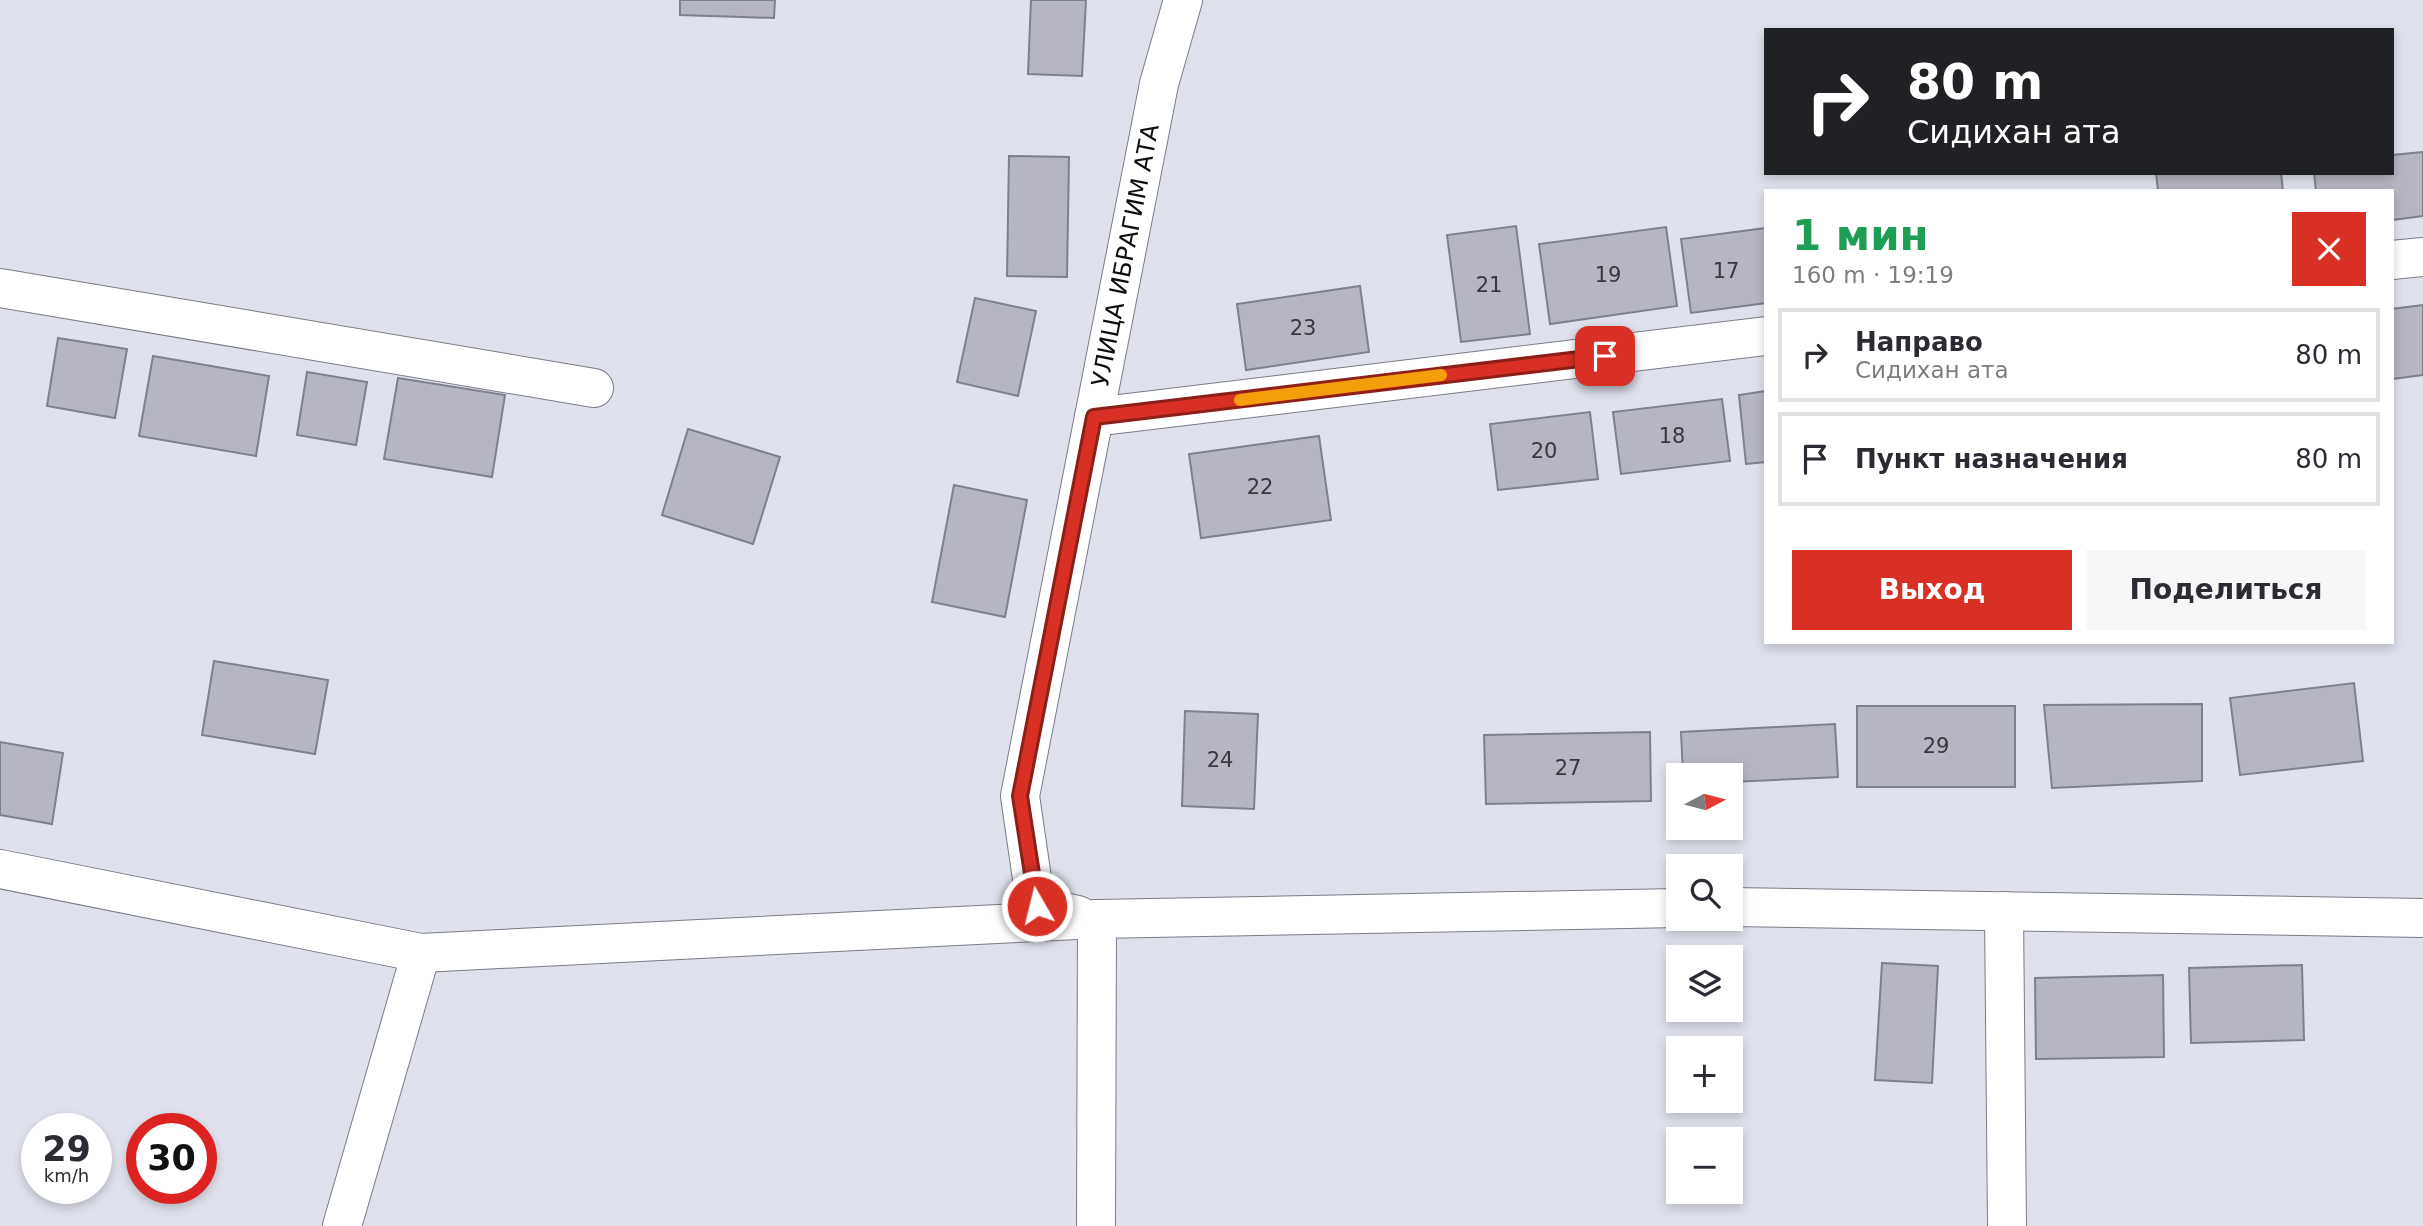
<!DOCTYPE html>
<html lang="ru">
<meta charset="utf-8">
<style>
:root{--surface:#fff;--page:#f7f7f7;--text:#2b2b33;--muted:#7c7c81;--line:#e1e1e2;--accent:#d93025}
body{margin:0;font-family:"DejaVu Sans",sans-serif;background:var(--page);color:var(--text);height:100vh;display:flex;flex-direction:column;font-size:26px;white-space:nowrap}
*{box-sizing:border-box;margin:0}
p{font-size:23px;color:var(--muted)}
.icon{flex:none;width:38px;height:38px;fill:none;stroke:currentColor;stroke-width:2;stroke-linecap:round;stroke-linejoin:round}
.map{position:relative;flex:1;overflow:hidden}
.side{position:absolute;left:1764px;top:189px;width:630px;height:455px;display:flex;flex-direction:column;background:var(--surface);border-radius:0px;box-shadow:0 4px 10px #0003}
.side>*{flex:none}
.hud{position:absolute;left:1764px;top:28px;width:630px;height:147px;border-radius:0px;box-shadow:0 4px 10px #0003;background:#202124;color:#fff;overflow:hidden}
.needle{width:46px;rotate:83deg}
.fabs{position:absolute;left:1666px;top:763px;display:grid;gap:14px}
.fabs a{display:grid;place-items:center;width:77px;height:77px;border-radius:0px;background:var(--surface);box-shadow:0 4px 10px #0003;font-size:35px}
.speed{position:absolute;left:21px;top:1113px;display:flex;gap:14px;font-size:35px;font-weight:700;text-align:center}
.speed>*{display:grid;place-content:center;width:91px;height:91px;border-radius:50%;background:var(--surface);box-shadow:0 4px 10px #0003;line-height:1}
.speed small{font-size:18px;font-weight:400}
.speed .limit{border:10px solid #d22;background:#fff;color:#111}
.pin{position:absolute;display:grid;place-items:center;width:60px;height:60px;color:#fff;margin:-30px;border-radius:14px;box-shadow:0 4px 10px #0006}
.me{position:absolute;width:77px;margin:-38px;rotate:352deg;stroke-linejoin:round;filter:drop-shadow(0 0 5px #0008)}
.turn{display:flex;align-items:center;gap:24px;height:147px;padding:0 28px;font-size:32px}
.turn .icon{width:91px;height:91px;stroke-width:2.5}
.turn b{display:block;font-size:49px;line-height:60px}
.round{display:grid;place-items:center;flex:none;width:74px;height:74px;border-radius:0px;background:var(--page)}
.overview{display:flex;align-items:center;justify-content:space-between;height:119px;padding:0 28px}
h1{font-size:42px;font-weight:800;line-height:52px;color:#1e9e55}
.button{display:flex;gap:14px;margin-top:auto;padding:14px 28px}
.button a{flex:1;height:80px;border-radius:0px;background:var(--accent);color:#fff;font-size:28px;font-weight:800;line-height:80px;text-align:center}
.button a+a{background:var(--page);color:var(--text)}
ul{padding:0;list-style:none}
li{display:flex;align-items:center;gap:21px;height:94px;margin:0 14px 10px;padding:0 14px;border:4px solid var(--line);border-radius:0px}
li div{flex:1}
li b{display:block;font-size:26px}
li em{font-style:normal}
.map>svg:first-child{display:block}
</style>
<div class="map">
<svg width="2423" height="1226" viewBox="0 0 2423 1226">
<rect width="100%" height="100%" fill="#dfe1ec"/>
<!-- building -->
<g fill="#b5b6c1" stroke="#7e808a" stroke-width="2">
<path d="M680,0H775L774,18L680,15Z"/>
<path d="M1031,0H1086L1082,76L1028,74Z"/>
<path d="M2423,152V216L2392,220V191H2316L2314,173H2392V155Z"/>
<path d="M1009,156L1069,157L1067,277L1007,276Z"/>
<path d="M2156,173H2281L2283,191H2158Z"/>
<path d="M1516,226L1530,334L1461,342L1447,235Z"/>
<path d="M1666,227L1677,306L1550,324L1539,244Z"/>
<path d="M1766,228V303L1691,313L1681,239Z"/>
<path d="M1360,286L1369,352L1246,370L1237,304Z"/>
<path d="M975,298L1036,311L1018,396L957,382Z"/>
<path d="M2423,305V375L2392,379V309Z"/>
<path d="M58,338L127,349L115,418L47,406Z"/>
<path d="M153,356L269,376L256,456L139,436Z"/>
<path d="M307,372L367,382L356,445L297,435Z"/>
<path d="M398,378L505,395L492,477L384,459Z"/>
<path d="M1766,391V462L1746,464L1739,395Z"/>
<path d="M1722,399L1730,461L1621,474L1613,412Z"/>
<path d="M1590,412L1598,479L1498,490L1490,424Z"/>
<path d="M688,429L780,457L753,544L662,515Z"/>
<path d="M1319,436L1331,520L1201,538L1189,454Z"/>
<path d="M954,485L1027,500L1005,617L932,602Z"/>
<path d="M214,661L328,680L315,754L202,735Z"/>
<path d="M2354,683L2363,761L2240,775L2230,698Z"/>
<path d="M2202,704V781L2052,788L2044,705Z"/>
<rect x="1857" y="706" width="158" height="81"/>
<path d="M1185,711L1258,714L1254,809L1182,806Z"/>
<path d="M1835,724L1838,777L1731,782V775H1683L1681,732Z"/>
<path d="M1650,732L1651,801L1486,804L1484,735Z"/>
<path d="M0,742L63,753L52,824L0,815Z"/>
<path d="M1882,963L1938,966L1932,1083L1875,1080Z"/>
<path d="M2302,965L2304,1040L2191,1043L2189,968Z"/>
<path d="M2163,975L2164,1057L2036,1059L2035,978Z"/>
</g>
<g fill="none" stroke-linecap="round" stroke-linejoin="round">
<defs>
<g id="minor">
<path d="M2392,260L2423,257"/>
<path d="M0,288L594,388"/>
<path d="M1094,417L1766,336"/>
<path d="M0,869L421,953L1097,919L1678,908"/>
<path d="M1731,907L2423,918"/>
<path d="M2004,911L2007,1226"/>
<path id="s1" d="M1078,915L1036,906L1020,796L1159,84L1183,0"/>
<path d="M342,1226L421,953"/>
<path d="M1096,1226L1097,919"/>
</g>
</defs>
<!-- minor casing -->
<use href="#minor" stroke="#7b7c86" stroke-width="40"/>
<!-- minor -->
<use href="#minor" stroke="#fff" stroke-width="38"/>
</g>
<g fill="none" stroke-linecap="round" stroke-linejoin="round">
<defs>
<path id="route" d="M1037,906L1020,796L1094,417L1605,356"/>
</defs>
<!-- route casing -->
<use href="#route" stroke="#8d1f18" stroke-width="18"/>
<!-- route -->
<use href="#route" stroke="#d93025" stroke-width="12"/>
<!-- slow -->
<path stroke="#f59e0b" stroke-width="12" d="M1240,400L1441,375"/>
</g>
<g text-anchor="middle" stroke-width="7" stroke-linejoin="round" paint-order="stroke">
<!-- number labels -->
<g font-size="21" fill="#37373d">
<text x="1726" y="278">17</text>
<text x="1608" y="282">19</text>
<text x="1489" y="292">21</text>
<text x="1303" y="335">23</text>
<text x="1672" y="443">18</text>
<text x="1544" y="458">20</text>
<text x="1260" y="494">22</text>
<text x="1936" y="753">29</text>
<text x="1220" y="767">24</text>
<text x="1568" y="775">27</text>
</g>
<!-- street labels -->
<g font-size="24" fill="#0d0d11" stroke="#fff">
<text dy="8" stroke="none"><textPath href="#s1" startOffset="705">УЛИЦА ИБРАГИМ АТА</textPath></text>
</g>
</g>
</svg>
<div class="fabs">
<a><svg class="needle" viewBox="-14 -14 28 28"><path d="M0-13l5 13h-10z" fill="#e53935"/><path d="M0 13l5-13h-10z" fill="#7c7c81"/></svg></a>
<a><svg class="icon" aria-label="search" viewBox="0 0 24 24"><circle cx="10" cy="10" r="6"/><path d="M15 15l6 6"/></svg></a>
<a><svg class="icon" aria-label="layers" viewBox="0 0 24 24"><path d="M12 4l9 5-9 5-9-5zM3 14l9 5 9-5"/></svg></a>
<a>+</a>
<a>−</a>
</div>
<div class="speed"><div>29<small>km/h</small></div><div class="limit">30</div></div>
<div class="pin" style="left:1605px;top:356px;background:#d93025"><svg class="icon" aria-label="arrive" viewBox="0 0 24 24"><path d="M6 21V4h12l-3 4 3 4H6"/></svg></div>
<svg class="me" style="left:1037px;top:906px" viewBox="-20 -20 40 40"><circle r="17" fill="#d93025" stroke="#fff" stroke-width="3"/><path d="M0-11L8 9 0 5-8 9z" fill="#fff"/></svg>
<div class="hud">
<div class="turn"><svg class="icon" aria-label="right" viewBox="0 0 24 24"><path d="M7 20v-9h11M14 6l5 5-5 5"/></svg><div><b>80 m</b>Сидихан ата</div></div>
</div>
<section class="side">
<div class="overview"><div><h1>1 мин</h1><p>160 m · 19:19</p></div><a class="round" style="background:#d93025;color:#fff"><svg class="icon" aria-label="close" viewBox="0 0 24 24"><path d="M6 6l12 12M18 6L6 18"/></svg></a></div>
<ul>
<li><svg class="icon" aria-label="right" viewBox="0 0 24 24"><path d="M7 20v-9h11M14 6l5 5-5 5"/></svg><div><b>Направо</b><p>Сидихан ата</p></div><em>80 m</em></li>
<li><svg class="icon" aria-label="arrive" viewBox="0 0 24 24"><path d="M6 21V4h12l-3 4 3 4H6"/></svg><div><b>Пункт назначения</b></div><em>80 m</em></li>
</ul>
<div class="button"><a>Выход</a><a>Поделиться</a></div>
</section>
</div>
